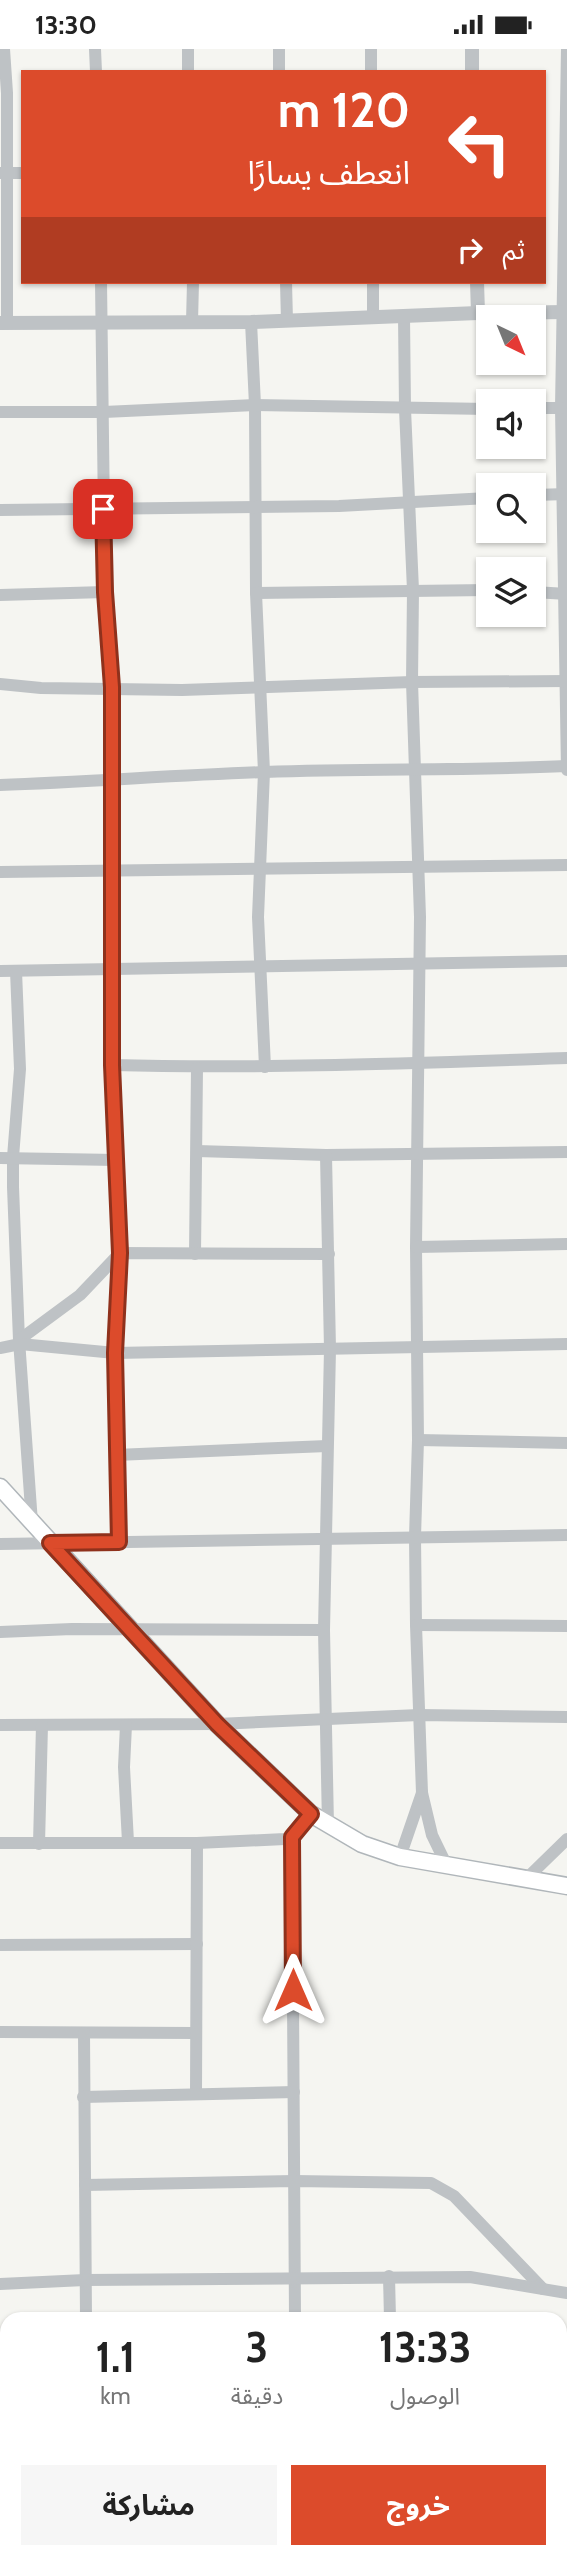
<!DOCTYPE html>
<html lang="ar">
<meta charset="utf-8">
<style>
:root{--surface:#fff;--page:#f6f6f6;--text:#222;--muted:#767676;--accent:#dc4b2b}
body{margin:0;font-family:Cabin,"Noto Sans Arabic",sans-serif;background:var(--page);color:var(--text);direction:rtl;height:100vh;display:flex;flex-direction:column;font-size:26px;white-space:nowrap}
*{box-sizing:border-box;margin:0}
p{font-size:23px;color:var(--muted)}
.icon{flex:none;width:38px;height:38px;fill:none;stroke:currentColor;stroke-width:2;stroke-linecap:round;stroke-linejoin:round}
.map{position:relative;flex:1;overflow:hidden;direction:ltr}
.panel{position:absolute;left:0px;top:2263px;width:567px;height:247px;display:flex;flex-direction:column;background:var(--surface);border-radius:21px 21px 0 0;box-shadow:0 2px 5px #0004;direction:rtl}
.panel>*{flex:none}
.hud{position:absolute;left:21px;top:21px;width:525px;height:214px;border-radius:0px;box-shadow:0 2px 5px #0004;direction:rtl;background:#dc4b2b;color:#fff;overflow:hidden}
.needle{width:46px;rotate:137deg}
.tools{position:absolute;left:476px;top:256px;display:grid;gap:14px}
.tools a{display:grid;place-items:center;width:70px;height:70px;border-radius:0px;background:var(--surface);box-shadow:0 2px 5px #0004;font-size:35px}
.pin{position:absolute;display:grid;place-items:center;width:60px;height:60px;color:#fff;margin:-30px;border-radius:14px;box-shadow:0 4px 10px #0006}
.me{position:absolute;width:77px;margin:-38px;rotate:0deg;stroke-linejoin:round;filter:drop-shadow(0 0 5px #0008)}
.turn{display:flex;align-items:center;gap:24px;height:147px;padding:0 21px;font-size:32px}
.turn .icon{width:91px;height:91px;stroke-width:2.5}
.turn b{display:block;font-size:49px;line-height:60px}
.then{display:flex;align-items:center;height:66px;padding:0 21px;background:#0003;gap:14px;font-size:26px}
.eta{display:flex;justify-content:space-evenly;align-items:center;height:119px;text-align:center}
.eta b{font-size:42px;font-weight:700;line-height:49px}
.button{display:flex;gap:14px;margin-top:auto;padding:14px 21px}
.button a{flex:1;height:80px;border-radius:0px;background:var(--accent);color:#fff;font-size:28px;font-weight:700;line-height:80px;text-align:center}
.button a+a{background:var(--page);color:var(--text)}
.status{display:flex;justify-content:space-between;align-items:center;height:49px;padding:0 35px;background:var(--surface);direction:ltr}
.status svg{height:19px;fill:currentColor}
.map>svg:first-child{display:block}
</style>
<div class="status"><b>13:30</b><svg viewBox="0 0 49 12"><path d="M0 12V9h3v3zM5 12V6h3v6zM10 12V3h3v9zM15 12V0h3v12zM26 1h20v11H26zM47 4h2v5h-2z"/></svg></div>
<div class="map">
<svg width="567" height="2509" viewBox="0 0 567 2509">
<rect width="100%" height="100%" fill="#f5f5f1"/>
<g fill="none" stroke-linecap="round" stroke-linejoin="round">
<defs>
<path id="secondary" d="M0,1438L217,1675L311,1765L362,1795L400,1808L567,1837"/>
</defs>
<!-- secondary casing -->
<use href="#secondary" stroke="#b0b6ba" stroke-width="19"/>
<!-- minor -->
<g stroke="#bec2c5" stroke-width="12">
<path d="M4,0L7,44V273"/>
<path d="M95,0L96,23"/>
<path d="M188,0V23"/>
<path d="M279,0V23"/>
<path d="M371,0V23"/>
<path d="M567,0L561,359L567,721"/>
<path d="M0,124H23"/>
<path d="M101,233L105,543L112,638V1016L120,1204L115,1304L119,1493"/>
<path d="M286,233L287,272"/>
<path d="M373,233V269"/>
<path d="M404,267L405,360L413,541L412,633L420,868L416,1198L418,1391L415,1488L416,1576L422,1744L432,1786L447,1817"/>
<path d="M192,273L193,233"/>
<path d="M251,273L255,356L256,544L264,723L258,868L265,1018"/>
<path d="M534,359H561"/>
<path d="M0,363H104L255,356L488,360"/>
<path d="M534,446L567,445"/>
<path d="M0,461L339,457L488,449"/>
<path d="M534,543L567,545"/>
<path d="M256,544L488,541"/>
<path d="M0,546L105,543"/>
<path d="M0,635L41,639L182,641L412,633L567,632"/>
<path d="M0,736C88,733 177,726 265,723C366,719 466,722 567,717"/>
<path d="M0,823L567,816"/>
<path d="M0,922L567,912"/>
<path d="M16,922L20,1020L13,1108V1138L19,1291L32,1474"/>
<path d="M112,1016C264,1020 415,1014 567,1009"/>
<path d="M197,1102L326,1106L567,1103"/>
<path d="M326,1106L330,1300L324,1581L328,1776"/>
<path d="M0,1109L116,1111"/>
<path d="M416,1198L567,1195"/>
<path d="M195,1205L197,1019"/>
<path d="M19,1291L80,1246L120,1204L329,1205"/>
<path d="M0,1299L20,1295L115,1304L567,1295"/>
<path d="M418,1391L567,1394"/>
<path d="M116,1406L327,1397"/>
<path d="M0,1495L567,1486"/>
<path d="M416,1576L567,1577"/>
<path d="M0,1583L72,1580L324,1581"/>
<path d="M0,1676L217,1675L419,1666L567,1668"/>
<path d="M126,1676L124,1718L128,1793"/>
<path d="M292,1789L295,2270"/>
<path d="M0,1794H197L285,1790L297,1784L311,1765"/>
<path d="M39,1795L42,1676"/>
<path d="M400,1808L422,1744"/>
<path d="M525,1831L567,1790"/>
<path d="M0,1896L197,1895"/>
<path d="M0,1983L195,1984"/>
<path d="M84,1984L86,2270"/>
<path d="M196,2045L197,1794"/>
<path d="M83,2048L294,2043"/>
<path d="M85,2136L294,2132L431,2134L454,2147L543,2240"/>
<path d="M389,2227L390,2270"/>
<path d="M0,2235L85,2231L470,2228L567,2244"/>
<path d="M560,2323H567"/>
<path d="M560,2406H567"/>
<path d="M0,2478H7"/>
<path d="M206,2502V2509"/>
<path d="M298,2502V2509"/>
<path d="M507,2509V2502"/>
</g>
<!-- tertiary -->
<g stroke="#bec2c5" stroke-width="14">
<path d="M472,0V23"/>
<path d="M477,233L478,264"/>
<path d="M0,274L251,273L478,264L567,263"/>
</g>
<!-- secondary -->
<use href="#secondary" stroke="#fff" stroke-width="16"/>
</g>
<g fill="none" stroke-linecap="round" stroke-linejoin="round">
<defs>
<path id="route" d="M103,460L105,543L112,638V1016L120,1204L115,1304L119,1493L50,1494L217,1675L311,1765L292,1788L293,1941"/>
</defs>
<!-- route casing -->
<use href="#route" stroke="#8f311c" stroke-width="18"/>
<!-- route -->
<use href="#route" stroke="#dc4b2b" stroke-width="12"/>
</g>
</svg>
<div class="tools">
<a><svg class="needle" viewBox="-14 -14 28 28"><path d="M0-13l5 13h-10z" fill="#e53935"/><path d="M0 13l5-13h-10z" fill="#767676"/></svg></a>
<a><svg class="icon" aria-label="sound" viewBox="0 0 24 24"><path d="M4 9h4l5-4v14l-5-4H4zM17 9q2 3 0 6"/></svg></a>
<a><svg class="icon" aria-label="search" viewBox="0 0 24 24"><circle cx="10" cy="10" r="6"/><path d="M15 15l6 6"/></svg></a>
<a><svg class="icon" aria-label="layers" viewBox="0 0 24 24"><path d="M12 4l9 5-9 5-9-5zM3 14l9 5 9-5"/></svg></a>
</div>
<div class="pin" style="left:103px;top:460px;background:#d93025"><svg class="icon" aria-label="arrive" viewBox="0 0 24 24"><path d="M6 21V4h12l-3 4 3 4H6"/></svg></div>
<svg class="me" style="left:293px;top:1941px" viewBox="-20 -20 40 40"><path d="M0-17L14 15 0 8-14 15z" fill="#dc4b2b" stroke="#fff" stroke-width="4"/></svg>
<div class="hud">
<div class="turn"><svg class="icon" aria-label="left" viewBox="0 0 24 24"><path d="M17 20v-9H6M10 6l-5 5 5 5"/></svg><div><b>120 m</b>انعطف يسارًا</div></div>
<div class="then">ثم<svg class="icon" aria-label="right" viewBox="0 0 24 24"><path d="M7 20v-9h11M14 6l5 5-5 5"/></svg></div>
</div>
<section class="panel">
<div class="eta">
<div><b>13:33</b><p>الوصول</p></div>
<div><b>3</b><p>دقيقة</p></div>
<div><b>1.1</b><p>km</p></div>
</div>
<div class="button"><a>خروج</a><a>مشاركة</a></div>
</section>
</div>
